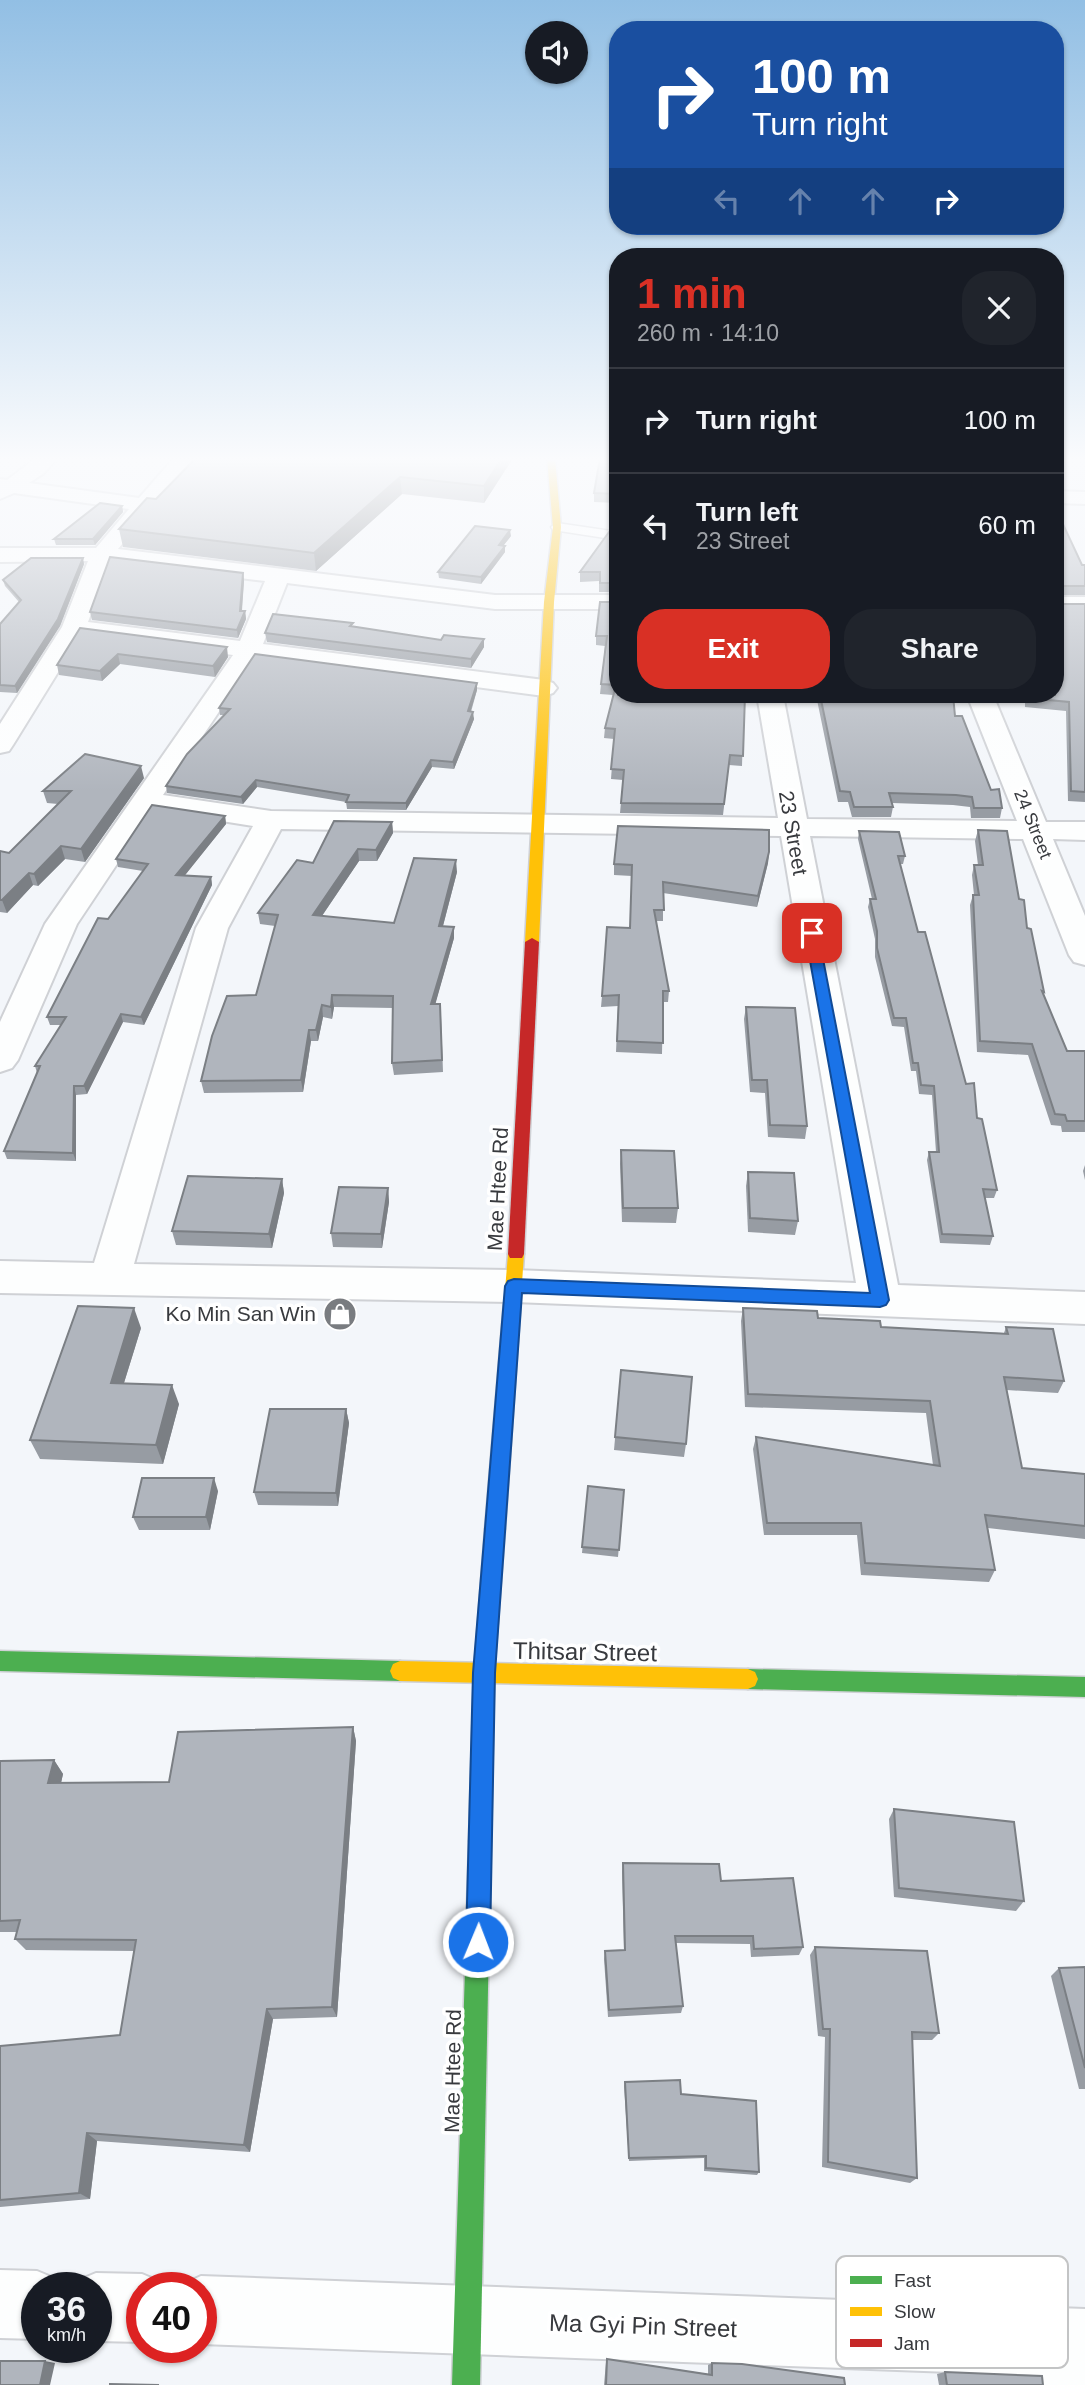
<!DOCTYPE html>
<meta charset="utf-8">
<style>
:root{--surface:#171b24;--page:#20242c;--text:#f1f3f6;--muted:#9ea1a6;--line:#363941;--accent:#d93025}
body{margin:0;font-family:Arial,sans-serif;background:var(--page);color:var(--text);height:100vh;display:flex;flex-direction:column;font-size:26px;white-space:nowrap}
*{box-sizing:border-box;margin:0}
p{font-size:23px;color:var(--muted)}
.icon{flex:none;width:38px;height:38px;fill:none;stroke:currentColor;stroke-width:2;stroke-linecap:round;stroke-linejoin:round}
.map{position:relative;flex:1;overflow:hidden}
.details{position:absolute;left:609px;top:248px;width:455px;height:455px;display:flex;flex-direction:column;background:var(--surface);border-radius:28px;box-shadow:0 2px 5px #0004}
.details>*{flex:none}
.top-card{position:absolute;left:609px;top:21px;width:455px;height:214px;border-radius:28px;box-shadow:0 2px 5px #0004;background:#1a4fa0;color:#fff;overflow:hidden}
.tools{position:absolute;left:525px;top:21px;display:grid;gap:14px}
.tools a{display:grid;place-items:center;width:63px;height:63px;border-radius:50%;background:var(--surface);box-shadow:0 2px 5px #0004;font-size:35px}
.speed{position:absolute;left:21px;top:2272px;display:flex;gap:14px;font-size:35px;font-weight:700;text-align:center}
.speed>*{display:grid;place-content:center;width:91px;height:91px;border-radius:50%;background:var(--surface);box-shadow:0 2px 5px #0004;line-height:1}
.speed small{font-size:18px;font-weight:400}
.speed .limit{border:10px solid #d22;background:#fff;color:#111}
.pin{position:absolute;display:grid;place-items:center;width:60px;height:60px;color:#fff;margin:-30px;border-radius:14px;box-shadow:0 4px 10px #0006}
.me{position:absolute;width:77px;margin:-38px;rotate:1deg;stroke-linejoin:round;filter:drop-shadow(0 0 5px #0008)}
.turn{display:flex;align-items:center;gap:24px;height:147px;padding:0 28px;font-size:32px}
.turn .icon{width:91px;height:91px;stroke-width:2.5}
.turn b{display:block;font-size:49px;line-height:60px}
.lanes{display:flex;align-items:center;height:66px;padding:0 28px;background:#0003;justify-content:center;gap:35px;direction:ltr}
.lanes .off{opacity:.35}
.round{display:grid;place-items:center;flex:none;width:74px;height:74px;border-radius:28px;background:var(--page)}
.summary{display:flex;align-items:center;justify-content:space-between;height:119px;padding:0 28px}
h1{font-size:42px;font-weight:600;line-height:52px;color:var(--accent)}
.action{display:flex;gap:14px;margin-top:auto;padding:14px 28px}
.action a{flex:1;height:80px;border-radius:28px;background:var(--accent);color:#fff;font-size:28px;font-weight:600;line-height:80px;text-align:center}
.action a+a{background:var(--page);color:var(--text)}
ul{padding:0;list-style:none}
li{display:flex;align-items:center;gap:21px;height:105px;padding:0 28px;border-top:2px solid var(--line)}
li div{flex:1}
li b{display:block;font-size:26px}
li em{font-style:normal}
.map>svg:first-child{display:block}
</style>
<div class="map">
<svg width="1085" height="2385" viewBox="0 0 1085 2385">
<rect width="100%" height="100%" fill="#f3f6fa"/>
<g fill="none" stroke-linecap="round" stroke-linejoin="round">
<defs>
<path id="lane" d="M557,523L618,532V540L553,530L551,527Z"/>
<g id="street">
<path d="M36,458H57L44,473L29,483L139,498L174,458H194L118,549L495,595H618V609H495L287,583L263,644L544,680L553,683L557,688L553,693L544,696L255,658L163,795L271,811L778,818L757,695H783L807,819L1017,821L967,695H993L1046,822H1085V840L1053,839L1085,916V965L1074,962L1069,955L1023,839L810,836L898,1285L1085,1292V1324L514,1302L0,1293V1261L94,1263L196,928L253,826L153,810L77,924L18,1060L12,1068L0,1072V1022L45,924L233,655L81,635L13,745L9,751L0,753V724L62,627L88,561L0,562V548H96L129,509L14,493L0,499V479L7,480ZM110,562L265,581L240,641L88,622ZM281,829L781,836L856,1283L514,1270L134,1264L228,928Z"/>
<path d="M1055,491L1085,492V504L1055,503Z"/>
<rect x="1055" y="597" width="30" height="14"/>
<path d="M0,2270L37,2271L61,2281L63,2287H37V2339L0,2338Z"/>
<path d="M96,2273L142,2274L166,2284L167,2287H142V2342L96,2341V2287H70L72,2283Z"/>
<path d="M201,2276L1085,2309V2385H1036L1034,2375L201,2344V2287H177Z"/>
</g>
<g id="fast">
<path d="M0,1651L400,1661L407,1664L410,1671L407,1678L400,1681L0,1671Z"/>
<path d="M748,1669L1085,1677V1697L748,1689L741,1686L738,1679L741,1672Z"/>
<path d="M480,1830L488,1833L491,1841L480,2385H452L469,1841L472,1833Z"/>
</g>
<g id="slow">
<path d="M547,458H555L561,527L554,602L539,942L532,946L525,942L544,602L553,527Z"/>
<path d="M516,1248L522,1250L524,1254L505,1529L502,1535L495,1538L488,1535L485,1529L508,1254L510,1250Z"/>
<path d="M400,1661L748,1669L755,1672L758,1679L755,1686L748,1689L400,1681L393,1678L390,1671L393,1664Z"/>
</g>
<g id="jam">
<path d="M532,938L539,942L524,1254L522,1258H510L508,1254L525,942Z"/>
<path d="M495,1520L502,1523L505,1529L494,1673L491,1841L488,1849L480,1852L472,1849L469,1841L474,1673L485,1529L488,1523Z"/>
</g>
</defs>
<!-- lane casing -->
<use href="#lane" stroke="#cfd1d5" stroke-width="3"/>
<!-- street casing -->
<use href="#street" stroke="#cfd1d5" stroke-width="4"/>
<!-- fast casing -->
<use href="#fast" stroke="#cfd1d5" stroke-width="3"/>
<!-- slow casing -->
<use href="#slow" stroke="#cfd1d5" stroke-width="3"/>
<!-- jam casing -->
<use href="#jam" stroke="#cfd1d5" stroke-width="3"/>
<!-- lane -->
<use href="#lane" fill="#fdfefe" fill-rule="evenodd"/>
<!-- street -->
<use href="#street" fill="#fdfefe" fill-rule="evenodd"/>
<!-- fast -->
<use href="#fast" fill="#4caf50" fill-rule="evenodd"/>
<!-- slow -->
<use href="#slow" fill="#ffc107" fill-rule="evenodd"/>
<!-- jam -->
<use href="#jam" fill="#c62828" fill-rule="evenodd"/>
</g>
<!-- wall -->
<g fill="#979ca3">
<path d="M513,458L484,503L402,494L316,571L123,547L119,529L156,499Z"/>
<path d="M618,458V503L594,502V493Z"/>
<path d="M122,506L123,512L95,545H56L54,539Z"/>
<path d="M1055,507L1082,565H1085V595H1056V604H1085V802L1068,801L1066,711L1025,707V695H1055Z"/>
<path d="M618,533V592H599V581L580,582V572Z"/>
<path d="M511,536L503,546L505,552L481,584L439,578L438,572Z"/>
<path d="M84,564L60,626L17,693L0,692V624L19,602L5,586L3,580Z"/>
<path d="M243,573L244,581L242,611H245L246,619L238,638L92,620L90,612Z"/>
<path d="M618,602V695H752V699H744L742,766L729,765L723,815L620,813L623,780L611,779L614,739L604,738L605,728L613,695L600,694L605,646L596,645V636Z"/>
<path d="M353,627L441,640L484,647L471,668L267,642L265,633Z"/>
<path d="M80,628L228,657L215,677L120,664L102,681L59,675L57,665Z"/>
<path d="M477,690L471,712L474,719L454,769L432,767L406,810L347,809L346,802L257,787L243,804L167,793L166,786L224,715H220L219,708Z"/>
<path d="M816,695H944L991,790L1002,808L1000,818H971L970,807L953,805L892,803L893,807L891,817H852L848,802H838Z"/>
<path d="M144,778L85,862L65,859L38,886L33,885L7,913L0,912V851L9,853L58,804L47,803L43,791Z"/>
<path d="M225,816L226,824L184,876L211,877L212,885L144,1025L123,1022L87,1094L76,1095V1161L7,1159L4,1151L37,1073L35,1066L61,1025H50L47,1017L108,919L143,871L118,867L116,859Z"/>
<path d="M392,822L393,833L377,861H359L322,916L394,923L457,872L443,926L454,938L435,1004L441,1016L443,1072L394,1075L392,1063L393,1008L334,1007L332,1019L323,1017L318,1041H311L303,1092L204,1093L201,1081L256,995L275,926L260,924L258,913L313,863Z"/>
<path d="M978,830L1019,899L1044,992L1043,995L1067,1051H1085V1132H1062L1061,1126L1051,1125L1028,1055L977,1052L970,905L973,895H974L972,875L974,865H978L975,841Z"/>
<path d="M859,831L905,856L903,864H900L918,932L977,1118L997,1190L994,1198H985L993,1236L990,1245L940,1243L927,1160L929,1152H936L932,1095L919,1094L916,1071H911L904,1027L892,1026L875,957V939L868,907L870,899H872L858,839Z"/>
<path d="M769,852L768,863L757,907L663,893V921H656L669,991L668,1002H663L662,1054L616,1052L618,1006L601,1007L602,996L630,928L632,876L614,875V864Z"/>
<path d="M746,1007L807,1126L805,1139L768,1137L765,1093L750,1092L744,1019Z"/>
<path d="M621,1150L678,1208L676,1223L622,1222L620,1164Z"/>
<path d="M1085,1165V1180L1083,1171Z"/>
<path d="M748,1172L798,1221L795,1235L748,1232L746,1186Z"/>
<path d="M282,1179L284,1193L272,1248L176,1245L172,1231Z"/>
<path d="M388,1188L389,1202L382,1248L333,1247L331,1233Z"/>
<path d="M743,1308L881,1327L1004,1333L1006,1327L1064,1381L1058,1393L1007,1390L1022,1468L1085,1474V1539L988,1528L995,1570L989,1582L861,1575L857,1535H764L753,1449L756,1437L933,1465L926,1413L745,1407L741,1321Z"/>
<path d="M141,1328L124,1383L179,1404L163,1464L40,1459L30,1440Z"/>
<path d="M621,1370L686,1444L684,1457L614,1450Z"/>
<path d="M346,1409L349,1423L338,1506L258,1505L254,1492Z"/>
<path d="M588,1486L624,1490L618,1557L582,1553Z"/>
<path d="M218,1491L210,1530H139L133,1517Z"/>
<path d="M353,1727L356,1741L337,2017L273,2019L250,2152L97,2141L90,2199L0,2207V2046L120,2035L135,1951L26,1950L15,1939L17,1932H0V1761L54,1760L63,1774L61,1783L169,1782Z"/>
<path d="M894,1809L1024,1901L1016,1911L894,1897L889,1819Z"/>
<path d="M623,1863L721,1881L803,1947L799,1955L751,1957L750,1944L676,1943L683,2006L681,2013L608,2017L604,1959L605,1951L624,1950L622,1872Z"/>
<path d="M815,1947L939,2033L932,2040H912L917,2178L910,2183L822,2167L825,2037L818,2036L810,1955Z"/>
<path d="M1085,1967V2089H1079L1051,1976L1059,1968Z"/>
<path d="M625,2082L681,2094L759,2172L757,2175L704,2171V2158L629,2161L624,2086Z"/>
<path d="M607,2359L708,2374V2365L712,2363L845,2385H604L606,2362Z"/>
<path d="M945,2372L1043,2385H939L937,2374Z"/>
</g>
<!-- shaded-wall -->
<g fill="#7b7f84">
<path d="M502,458H513L484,503V486Z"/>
<path d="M400,477L402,494L316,571L314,553Z"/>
<path d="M122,506L123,512L95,545L93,539Z"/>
<path d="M510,530L511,536L499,551V545Z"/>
<path d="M505,546V552L481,584V577Z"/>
<path d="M83,558L84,564L60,626L17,693L15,686Z"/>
<path d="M243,573L244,581L241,619L240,611Z"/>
<path d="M245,611L246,619L238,638L237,630Z"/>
<path d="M484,639V647L471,668V659Z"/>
<path d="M227,647L228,657L215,677L213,666Z"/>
<path d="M118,654L120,664L102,681L100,671Z"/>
<path d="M477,683V690L468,719V711Z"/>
<path d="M473,712L474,719L454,769L453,762Z"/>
<path d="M431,760L432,767L406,810V803Z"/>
<path d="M141,766L144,778L85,862L81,849Z"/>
<path d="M256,780L257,787L243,804L241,797Z"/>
<path d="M225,816L226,824L178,884L176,875Z"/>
<path d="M392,822L393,833L377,861L376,850Z"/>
<path d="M61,846L65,859L38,886L34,874Z"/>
<path d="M358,849L359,861L315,926L313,915Z"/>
<path d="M769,852L768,863L757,907L758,896Z"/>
<path d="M456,860L457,872L440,937L439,926Z"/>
<path d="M29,873L33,885L7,913L2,900Z"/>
<path d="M211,877L212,885L144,1025L141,1017Z"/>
<path d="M454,927V938L432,1016L431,1004Z"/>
<path d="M332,995L334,1007L332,1019L331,1007Z"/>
<path d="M322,1005L323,1017L318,1041L316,1030Z"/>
<path d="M121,1014L123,1022L87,1094L84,1086Z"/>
<path d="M309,1030L311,1041L303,1092L301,1080Z"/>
<path d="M74,1086L76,1095V1161L73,1153Z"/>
<path d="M282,1179L284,1193L272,1248L269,1234Z"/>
<path d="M388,1188L389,1202L382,1248L381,1234Z"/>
<path d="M134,1308L141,1328L118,1402L111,1383Z"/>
<path d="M172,1385L179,1404L163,1464L156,1445Z"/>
<path d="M346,1409L349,1423L338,1506L336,1493Z"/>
<path d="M214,1478L218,1491L210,1530L206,1517Z"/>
<path d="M353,1727L356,1741L337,2017L332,2007Z"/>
<path d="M54,1760L63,1774L58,1796L48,1783Z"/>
<path d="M267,2009L273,2019L250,2152L244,2145Z"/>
<path d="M87,2133L97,2141L90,2199L79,2193Z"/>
<path d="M45,2361L55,2363L50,2385H40Z"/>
</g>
<!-- building -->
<g fill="#b0b5bd" stroke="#7b7f84" stroke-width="2">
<path d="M196,458H502L484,486L400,477L314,553L119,529L147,498L156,499Z"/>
<path d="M600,458H618V494L594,493Z"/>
<path d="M100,503L122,506L93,539H54Z"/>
<path d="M1055,507L1082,565H1085V586H1056V604H1085V792L1071,791L1069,702L1027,698V695H1055Z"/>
<path d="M475,526L510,530L499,545L505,546L481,577L438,572Z"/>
<path d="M609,532L618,533V583H600V572H580Z"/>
<path d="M110,557L243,573L240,611H245L237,630L90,612Z"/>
<path d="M31,558H83L58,619L15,686L0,685V624L21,600L3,580Z"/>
<path d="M600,602H618V695H745L743,756L730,755L724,804L621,803L624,770L611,769L615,729L605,728L616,685L601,684L607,636H596Z"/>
<path d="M273,614L353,623L350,626L441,640L444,635L484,639L471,659L265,633Z"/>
<path d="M80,628L227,647L213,666L118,654L100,671L57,665Z"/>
<path d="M255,654L477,683L468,711L473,712L453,762L431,760L406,803L346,802L349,795L256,780L241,797L166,786L187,754L230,709L219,708Z"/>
<path d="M820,695H953L955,716H962L991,790L999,789L1002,808H974L972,797L956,795L889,793L893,807H854L850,792L840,791Z"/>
<path d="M85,754L141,766L81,849L61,846L34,874L29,873L2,900H0V851L9,853L71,791H43Z"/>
<path d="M152,805L225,816L176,875L211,877L141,1017L121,1014L84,1086H74L73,1153L4,1151L40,1066H35L66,1017H47L98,918L108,919L148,864L116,859Z"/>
<path d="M334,821L392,822L376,850L358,849L313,915L394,923L414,858L456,860L439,926L454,927L431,1004H440L442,1060L392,1063L393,996L332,995L331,1007L322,1005L316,1030H309L301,1080L201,1081L212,1036L227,996L256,995L278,915L258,913L297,860L313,863Z"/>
<path d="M618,826L769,830V852L758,896L663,882L664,910H654L669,991H663V1043L617,1041L619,995L602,996L607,927L630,928L632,865L614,864Z"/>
<path d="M978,830L1007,831L1019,899L1024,900L1027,928L1031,929L1044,992L1042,991L1067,1051H1085V1121H1067L1065,1115L1055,1114L1032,1044L980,1041L973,895H979L974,865H983Z"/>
<path d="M859,831L899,832L905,856H898L918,932H925L966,1084L974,1083L977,1118L982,1119L997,1190L983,1189L993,1236L942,1234L929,1152H939L934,1086L921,1085L918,1063H913L906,1018H894L877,948V931L870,899H876Z"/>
<path d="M746,1007L795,1008L807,1126L770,1125L767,1080H752Z"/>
<path d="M621,1150L674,1151L678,1208H623Z"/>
<path d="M748,1172L794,1173L798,1221L750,1218Z"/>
<path d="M188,1176L282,1179L269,1234L172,1231Z"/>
<path d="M339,1187L388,1188L381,1234L331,1233Z"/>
<path d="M78,1306L134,1308L111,1383L172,1385L156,1445L30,1440Z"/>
<path d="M743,1308L817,1311L818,1318L880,1321L881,1327L1008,1334L1006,1327L1053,1329L1064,1381L1004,1377L1022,1468L1085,1474V1526L985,1515L995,1570L865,1563L861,1523H767L756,1437L940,1466L930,1401L748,1394Z"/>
<path d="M621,1370L692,1377L686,1444L615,1437Z"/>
<path d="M270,1409H346L336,1493L254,1492Z"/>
<path d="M142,1478H214L206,1517H133Z"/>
<path d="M588,1486L624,1490L619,1550L582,1547Z"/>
<path d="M353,1727L332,2007L267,2009L244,2145L87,2133L79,2193L0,2200V2046L120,2035L136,1940L15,1939L20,1920L0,1921V1761L54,1760L48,1783L169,1782L178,1732Z"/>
<path d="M894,1809L1014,1822L1024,1901L899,1888Z"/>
<path d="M623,1863L719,1864L721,1881L793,1878L803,1947L754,1949L753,1936H675L683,2006L609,2010L605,1951L625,1950Z"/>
<path d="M815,1947L927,1951L939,2033L912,2032L917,2178L828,2162L830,2029H823Z"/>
<path d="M1085,1967V2068L1059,1968Z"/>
<path d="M680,2080L681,2094L756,2101L759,2172L706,2168V2156L629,2158L625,2082Z"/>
<path d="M607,2359L712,2375V2363L742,2364L844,2378L845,2385H606Z"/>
<path d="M0,2361H45L40,2385H0Z"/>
<path d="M945,2372L1042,2376L1043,2385H947Z"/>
<path d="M110,2384L159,2385H110Z"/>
</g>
<!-- sky -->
<linearGradient id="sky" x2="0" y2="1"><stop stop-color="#92bfe4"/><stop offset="0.58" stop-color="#fafbfd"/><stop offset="1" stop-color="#fafbfd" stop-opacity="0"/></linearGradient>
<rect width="1085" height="792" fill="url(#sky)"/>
<!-- route -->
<path fill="#1a73e8" stroke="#114b97" stroke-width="2" d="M812,929L818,933L889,1300L886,1305L880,1307L522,1293L495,1673L490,1942L486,1951L478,1954L469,1951L466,1942L473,1673L505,1286L508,1281L514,1279L870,1293L805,933Z"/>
<!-- icons -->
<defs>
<symbol id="shop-disc" viewBox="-11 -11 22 22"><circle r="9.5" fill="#797c80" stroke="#fff"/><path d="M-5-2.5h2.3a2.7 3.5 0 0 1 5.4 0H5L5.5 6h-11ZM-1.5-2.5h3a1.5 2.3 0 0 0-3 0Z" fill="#fff"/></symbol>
</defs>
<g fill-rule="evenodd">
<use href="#shop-disc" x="321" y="1295" width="38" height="38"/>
</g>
<g text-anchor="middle" stroke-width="7" stroke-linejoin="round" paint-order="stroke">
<!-- far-street labels -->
<g font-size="18" fill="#383a3e" stroke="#fff">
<text transform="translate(1033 824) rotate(68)" y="6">24 Street</text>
</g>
<!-- street labels -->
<g font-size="21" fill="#383a3e" stroke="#fff">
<text transform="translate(793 833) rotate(80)" y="7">23 Street</text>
<text transform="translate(498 1189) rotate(-87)" y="7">Mae Htee Rd</text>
<text transform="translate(453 2071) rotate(-89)" y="7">Mae Htee Rd</text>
</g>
<!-- poi labels -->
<g font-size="21" fill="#383a3e" stroke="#fff" text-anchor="end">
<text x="316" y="1321">Ko Min San Win</text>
</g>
<!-- near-street labels -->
<g font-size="24" fill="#383a3e" stroke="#fff">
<text transform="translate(585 1652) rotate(1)" y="8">Thitsar Street</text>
<text transform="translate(643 2326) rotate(2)" y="8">Ma Gyi Pin Street</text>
</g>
</g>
<!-- legend -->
<rect x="836" y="2256" width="232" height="112" rx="10" fill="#fff" stroke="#c3c4c5" stroke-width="2"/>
<rect x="850" y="2276" width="32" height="8" fill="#4caf50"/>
<rect x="850" y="2307" width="32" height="9" fill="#ffc107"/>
<rect x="850" y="2339" width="32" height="8" fill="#c62828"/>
<g font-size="19" fill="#383a3e">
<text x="894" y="2287">Fast</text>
<text x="894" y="2318">Slow</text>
<text x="894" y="2350">Jam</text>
</g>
</svg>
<div class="tools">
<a><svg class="icon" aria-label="sound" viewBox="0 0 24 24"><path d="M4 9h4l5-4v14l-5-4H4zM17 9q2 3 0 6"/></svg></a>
</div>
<div class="speed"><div>36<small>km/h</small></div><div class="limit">40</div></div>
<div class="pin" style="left:812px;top:933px;background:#d93025"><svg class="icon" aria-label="arrive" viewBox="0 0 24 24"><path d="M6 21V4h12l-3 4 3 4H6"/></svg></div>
<svg class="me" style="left:478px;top:1942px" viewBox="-20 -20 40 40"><circle r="17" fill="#1a73e8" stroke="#fff" stroke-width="3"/><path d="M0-11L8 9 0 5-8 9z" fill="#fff"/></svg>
<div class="top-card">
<div class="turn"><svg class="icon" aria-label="right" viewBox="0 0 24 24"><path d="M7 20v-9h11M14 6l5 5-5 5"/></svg><div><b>100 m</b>Turn right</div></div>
<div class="lanes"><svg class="icon off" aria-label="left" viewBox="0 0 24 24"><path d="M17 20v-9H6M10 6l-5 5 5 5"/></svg><svg class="icon off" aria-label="ahead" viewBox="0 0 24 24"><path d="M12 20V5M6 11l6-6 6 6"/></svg><svg class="icon off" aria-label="ahead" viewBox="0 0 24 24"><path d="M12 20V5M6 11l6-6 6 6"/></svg><svg class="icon" aria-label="right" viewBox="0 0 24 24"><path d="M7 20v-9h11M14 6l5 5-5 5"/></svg></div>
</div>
<section class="details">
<div class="summary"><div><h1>1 min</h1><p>260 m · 14:10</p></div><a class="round"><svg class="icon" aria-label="close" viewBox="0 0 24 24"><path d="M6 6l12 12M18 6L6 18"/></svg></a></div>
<ul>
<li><svg class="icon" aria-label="right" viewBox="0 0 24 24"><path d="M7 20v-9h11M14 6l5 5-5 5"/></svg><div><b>Turn right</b></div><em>100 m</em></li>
<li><svg class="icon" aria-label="left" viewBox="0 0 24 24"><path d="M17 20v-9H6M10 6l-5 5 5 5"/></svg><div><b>Turn left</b><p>23 Street</p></div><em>60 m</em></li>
</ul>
<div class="action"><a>Exit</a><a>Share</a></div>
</section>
</div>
